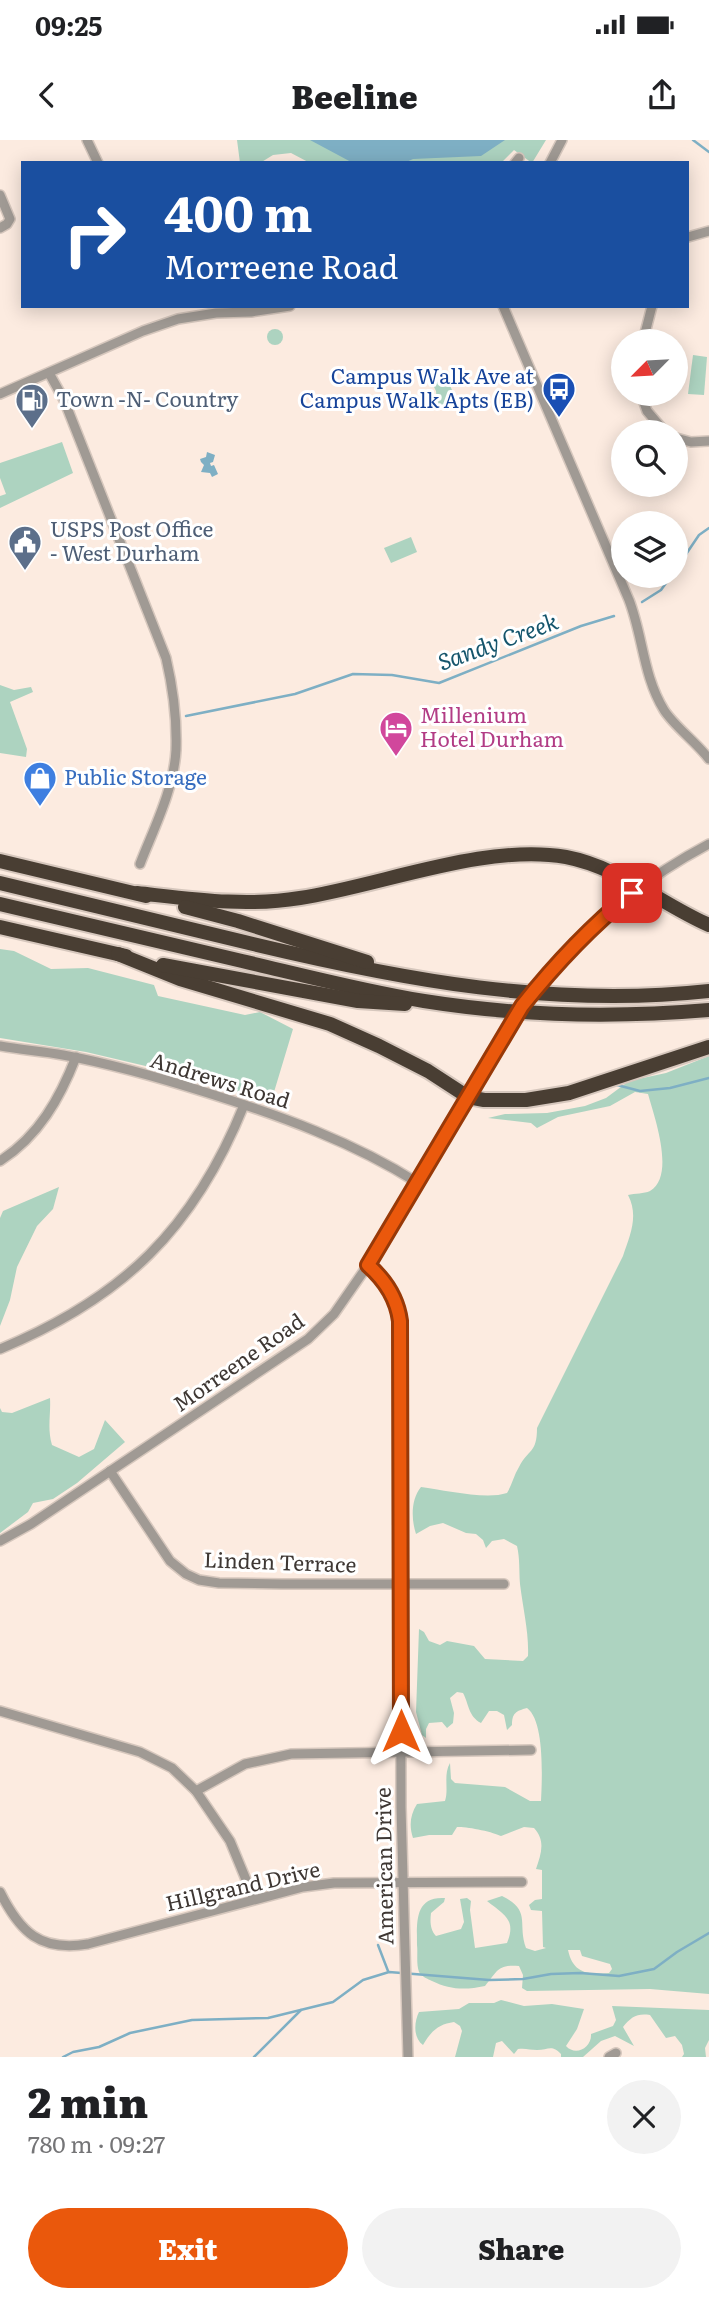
<!DOCTYPE html>
<meta charset="utf-8">
<style>
:root{--surface:#fff;--page:#f2f2f2;--text:#202124;--muted:#757577;--accent:#ea580c}
body{margin:0;font-family:Literata,serif;background:var(--page);color:var(--text);height:100vh;display:flex;flex-direction:column;font-size:26px;white-space:nowrap}
*{box-sizing:border-box;margin:0}
p{font-size:23px;color:var(--muted)}
.icon{flex:none;width:38px;height:38px;fill:none;stroke:currentColor;stroke-width:2;stroke-linecap:round;stroke-linejoin:round}
.map{position:relative;height:1917px;overflow:hidden}
.drawer{display:flex;flex-direction:column;background:var(--surface);flex:1}
.drawer>*{flex:none}
.top-card{position:absolute;left:21px;top:21px;width:668px;height:147px;border-radius:0px;box-shadow:0 4px 18px #0003;background:#1a4fa0;color:#fff;overflow:hidden}
.needle{width:46px;rotate:246deg}
.buttons{position:absolute;left:611px;top:189px;display:grid;gap:14px}
.buttons a{display:grid;place-items:center;width:77px;height:77px;border-radius:50%;background:var(--surface);box-shadow:0 4px 18px #0003;font-size:35px}
.pin{position:absolute;display:grid;place-items:center;width:60px;height:60px;color:#fff;margin:-30px;border-radius:14px;box-shadow:0 4px 10px #0006}
.me{position:absolute;width:77px;margin:-38px;rotate:0deg;stroke-linejoin:round;filter:drop-shadow(0 0 5px #0008)}
.turn{display:flex;align-items:center;gap:24px;height:147px;padding:0 28px;font-size:32px}
.turn .icon{width:91px;height:91px;stroke-width:2.5}
.turn b{display:block;font-size:49px;line-height:60px}
.round{display:grid;place-items:center;flex:none;width:74px;height:74px;border-radius:37px;background:var(--page)}
.headline{display:flex;align-items:center;justify-content:space-between;height:119px;padding:0 28px}
h1{font-size:42px;font-weight:800;line-height:52px}
.action{display:flex;gap:14px;margin-top:auto;padding:14px 28px}
.action a{flex:1;height:80px;border-radius:42px;background:var(--accent);color:#fff;font-size:28px;font-weight:800;line-height:80px;text-align:center}
.action a+a{background:var(--page);color:var(--text)}
.status{display:flex;justify-content:space-between;align-items:center;height:49px;padding:0 35px;background:var(--surface);direction:ltr}
.status svg{height:19px;fill:currentColor}
header{display:flex;justify-content:space-between;align-items:center;height:91px;padding:0 28px;background:var(--surface);font-size:32px;font-weight:800}
.map>svg:first-child{display:block}
</style>
<div class="status"><b>09:25</b><svg viewBox="0 0 49 12"><path d="M0 12V9h3v3zM5 12V6h3v6zM10 12V3h3v9zM15 12V0h3v12zM26 1h20v11H26zM47 4h2v5h-2z"/></svg></div>
<header><svg class="icon" aria-label="back" viewBox="0 0 24 24"><path d="M15 5l-7 7 7 7"/></svg>Beeline<svg class="icon" aria-label="share" viewBox="0 0 24 24"><path d="M12 15V3M7 8l5-5 5 5M5 13v7h14v-7"/></svg></header>
<div class="map">
<svg width="709" height="1917" viewBox="0 0 709 1917">
<rect width="100%" height="100%" fill="#fcebe0"/>
<!-- green -->
<g fill="#add3c0" fill-rule="evenodd">
<path d="M237,0H546L532,23L514,10L501,23H310L291,13L273,15L260,23H240Z"/>
<circle cx="275" cy="197" r="8"/>
<path d="M693,215L707,217L704,255L688,254Z"/>
<path d="M446,237L458,263L447,268L437,266L436,251L432,243Z"/>
<path d="M62,302L73,333L0,368V356L6,354L0,338V323Z"/>
<path d="M411,397L417,412L391,423L384,408Z"/>
<path d="M0,545L14,550L31,547L33,552L10,562L27,609L26,617L0,613Z"/>
<path d="M0,809L14,811L51,829L88,828L154,845L158,856L245,875L260,872L293,889L271,962L188,936L86,912L0,898Z"/>
<path d="M709,916V1854L650,1849L527,1851L522,1848L523,1835L519,1826C497,1824 497,1832 485,1846C466,1850 450,1850 432,1841C428,1839 422,1837 419,1832C416,1824 418,1813 417,1805C417,1783 414,1756 445,1758L444,1762L431,1773C430,1781 430,1790 436,1796L461,1789L464,1782L460,1759L467,1758L471,1761L470,1770L475,1808L507,1803C517,1779 503,1774 487,1761L502,1756C532,1771 517,1783 526,1808L535,1811L546,1808L543,1807L542,1771L531,1770L529,1765L535,1760L542,1759V1730L536,1729C541,1714 546,1701 534,1688L524,1687L501,1696C494,1692 465,1686 457,1687L452,1695H429L413,1698C409,1686 410,1675 417,1664L445,1661C449,1649 443,1635 450,1623L451,1639L455,1643L505,1647L530,1661H541C542,1640 545,1581 527,1568C516,1571 512,1573 512,1585L507,1590L504,1575L497,1571H489L481,1583C468,1576 469,1564 463,1553L457,1552L450,1558L454,1573L453,1583L447,1588L442,1582L429,1583L426,1589V1598L422,1595L416,1572L419,1489L424,1492L429,1501L440,1505L447,1501L474,1506L485,1519L523,1521L528,1516C529,1492 523,1469 520,1444C519,1431 520,1419 517,1406L504,1399L492,1401L486,1408L483,1400L476,1394L466,1393L443,1383L430,1386L416,1394C411,1379 411,1359 421,1347C444,1350 486,1360 507,1353C512,1345 514,1335 519,1327C528,1309 537,1314 537,1288L623,1116C630,1095 639,1076 628,1055C635,1053 644,1054 650,1051C676,1036 654,976 648,954L635,952L610,966L558,977L537,988L531,983L488,978L505,974L547,973L585,966L606,958L629,941L666,933ZM568,1810H580L582,1816L610,1824L612,1829L609,1833C587,1835 573,1833 568,1810Z"/>
<path d="M59,1047L53,1069L37,1086L17,1127L10,1160L0,1186V1078L3,1071Z"/>
<path d="M50,1258C51,1275 47,1288 52,1305L79,1317L94,1309L105,1280L125,1302L77,1343L53,1359L33,1363L28,1372L0,1393V1268L2,1272L12,1273Z"/>
<path d="M501,1860L524,1866L552,1864L584,1869L577,1889L566,1906C576,1917 592,1907 591,1894L613,1886L616,1880L612,1866L709,1870V1900L705,1908L706,1917H682L684,1914L682,1905L675,1896L666,1898L650,1875C637,1873 631,1877 623,1887L634,1906L615,1896L601,1901L583,1917H561V1914C552,1904 548,1910 537,1910C530,1910 526,1908 518,1909L514,1914L502,1901L496,1903L493,1917H455L462,1891L460,1886L454,1882C439,1884 431,1891 423,1905C413,1898 414,1882 419,1872L459,1869L469,1863H494Z"/>
</g>
<!-- water -->
<g fill="#7eafc4">
<path d="M310,0H505L481,16L413,19L404,23H353Z"/>
<path d="M207,312L215,315L213,322L210,323L211,326L214,325L218,334L212,337L210,333L201,332L204,325L201,322L200,319L206,317Z"/>
</g>
<g fill="none" stroke-linecap="round" stroke-linejoin="round">
<!-- stream -->
<g stroke="#7eafc4" stroke-width="2.5">
<path d="M693,0L709,12"/>
<path d="M676,429L699,395L709,388"/>
<path d="M642,462L661,450L671,436"/>
<path d="M186,576L295,554L353,534L392,535L439,543L581,486L614,476"/>
<path d="M617,945L640,951L670,948L709,938"/>
<path d="M378,1805L388,1831"/>
<path d="M63,1917L73,1912L99,1907L130,1893L192,1880L268,1878L333,1862L363,1840L389,1832L489,1840L523,1839L551,1834L580,1833L619,1836L654,1829L677,1812L709,1793"/>
<path d="M254,1917L301,1870"/>
</g>
<defs>
<g id="minor">
<path d="M87,0L98,23"/>
<path d="M515,23L519,18"/>
<path d="M550,23L562,0"/>
<path d="M0,55L10,79L7,84L0,88"/>
<path d="M688,97L709,91"/>
<path d="M503,166L629,460C643,496 643,536 664,570C674,586 696,602 709,619"/>
<path d="M643,201L652,166"/>
<path d="M49,233L64,260L166,518C173,548 177,579 176,610C174,649 154,688 140,724"/>
<path d="M0,254L143,191L178,179L216,173L251,172L290,166"/>
<path d="M641,254L647,271L665,292"/>
<path d="M676,298L691,302L709,301"/>
<path d="M553,827C597,777 650,735 709,704"/>
<path d="M0,906C21,910 42,911 63,915C112,924 161,938 208,953C281,976 353,1002 418,1043"/>
<path d="M0,1021C39,996 60,958 76,917"/>
<path d="M368,1125C385,1140 397,1158 400,1181L401,1667L408,1917"/>
<path d="M0,1209C123,1158 194,1089 244,965"/>
<path d="M110,1331L170,1421L186,1434L199,1440L219,1443L282,1444H504"/>
<path d="M0,1401L31,1384L308,1199L334,1174L368,1125L499,904"/>
<path d="M0,1571L140,1612L172,1628L196,1651L230,1701L254,1759"/>
<path d="M196,1651L245,1624L291,1614L531,1610"/>
<path d="M0,1752C20,1792 40,1812 88,1804L303,1747L334,1743L522,1742"/>
<path d="M609,1917L616,1913"/>
</g>
<g id="highway">
<path d="M0,721L146,756"/>
<path d="M0,743C84,763 168,784 253,804C404,840 553,868 709,851"/>
<path d="M137,753C192,759 245,767 300,758C383,745 485,703 566,717C619,727 661,764 709,785"/>
<path d="M0,764C81,783 162,802 242,821C302,835 363,851 424,861C518,876 614,878 709,870"/>
<path d="M185,767L238,781L367,822"/>
<path d="M0,787L126,816"/>
<path d="M118,814L180,839L330,884L379,906L428,931L468,957L484,960H526L569,953L709,907"/>
<path d="M163,825L358,861L405,864"/>
</g>
</defs>
<!-- minor casing -->
<use href="#minor" stroke="#d6c7bd" stroke-width="12"/>
<!-- highway casing -->
<use href="#highway" stroke="#d6c7bd" stroke-width="18"/>
<!-- minor -->
<use href="#minor" stroke="#a09a94" stroke-width="9"/>
<!-- highway -->
<use href="#highway" stroke="#493e33" stroke-width="14"/>
<defs>
<path id="minor-bridge" d="M499,904L522,865L553,827"/>
</defs>
<!-- minor-bridge casing -->
<use href="#minor-bridge" stroke="#d6c7bd" stroke-width="12" stroke-linecap="butt"/>
<!-- minor-bridge -->
<use href="#minor-bridge" stroke="#a09a94" stroke-width="9"/>
</g>
<g fill="none" stroke-linecap="round" stroke-linejoin="round">
<defs>
<path id="route" d="M401,1591L400,1181C397,1158 385,1140 368,1125L522,866C556,823 589,788 632,753"/>
</defs>
<!-- route casing -->
<use href="#route" stroke="#983908" stroke-width="18"/>
<!-- route -->
<use href="#route" stroke="#ea580c" stroke-width="12"/>
</g>
<!-- icons -->
<defs>
<symbol id="bus-pin" viewBox="-11 -11 22 30"><path d="M0 17L-7.5 6A9.5 9.5 0 1 1 7.5 6Z" fill="#1a4fb4" stroke="#fff"/><path d="M-5-6H5V4H4V6H2V4H-2V6H-4V4H-5ZM-3.5-4V0h7V-4ZM-3.5 1.2v1.5H-2V1.2ZM2 1.2v1.5H3.5V1.2Z" fill="#fff"/></symbol>
<symbol id="fuel-pin" viewBox="-11 -11 22 30"><path d="M0 17L-7.5 6A9.5 9.5 0 1 1 7.5 6Z" fill="#5c6f8a" stroke="#fff"/><path d="M-5.5-6h7V0h2V4h1.3V-2.5L3-4.5l.8-.8L6-3V5H2.5V1h-1V6h-7ZM-4.2-4.7v3.2H.2V-4.7Z" fill="#fff"/></symbol>
<symbol id="civic-pin" viewBox="-11 -11 22 30"><path d="M0 17L-7.5 6A9.5 9.5 0 1 1 7.5 6Z" fill="#5c6f8a" stroke="#fff"/><path d="M-.6-6.5H3V-4.5H.6V-3L4-1V1h2V6H-6V1h2V-1L-.6-3ZM-1.2 2.5V6h2.4V2.5Z" fill="#fff"/></symbol>
<symbol id="hotel-pin" viewBox="-11 -11 22 30"><path d="M0 17L-7.5 6A9.5 9.5 0 1 1 7.5 6Z" fill="#d1479c" stroke="#fff"/><path d="M-6-4.5h1.5V1H6V5H4.5V3h-9V5H-6ZM-4 0a1.8 1.8 0 1 1 3.6 0ZM.5 0V-2.5h3Q6-2.5 6 0Z" fill="#fff"/></symbol>
<symbol id="shop-pin" viewBox="-11 -11 22 30"><path d="M0 17L-7.5 6A9.5 9.5 0 1 1 7.5 6Z" fill="#3f7fe0" stroke="#fff"/><path d="M-5-2.5h2.3a2.7 3.5 0 0 1 5.4 0H5L5.5 6h-11ZM-1.5-2.5h3a1.5 2.3 0 0 0-3 0Z" fill="#fff"/></symbol>
</defs>
<g fill-rule="evenodd">
<use href="#bus-pin" x="540" y="230" width="38" height="52"/>
<use href="#fuel-pin" x="13" y="241" width="38" height="52"/>
<use href="#civic-pin" x="6" y="383" width="38" height="52"/>
<use href="#hotel-pin" x="377" y="569" width="38" height="52"/>
<use href="#shop-pin" x="21" y="619" width="38" height="52"/>
</g>
<g text-anchor="middle" stroke-width="6" stroke-linejoin="round" paint-order="stroke">
<!-- transit labels -->
<g font-size="21" fill="#164399" stroke="#fff" text-anchor="end">
<text x="534" y="244">Campus Walk Ave at<tspan x="534" dy="24">Campus Walk Apts (EB)</tspan></text>
</g>
<!-- service labels -->
<g font-size="21" fill="#4e5e75" stroke="#fff" text-anchor="start">
<text x="56" y="267">Town -N- Country</text>
<text x="50" y="397">USPS Post Office<tspan x="50" dy="24">- West Durham</tspan></text>
</g>
<!-- hotel labels -->
<g font-size="21" fill="#b23c85" stroke="#fff" text-anchor="start">
<text x="420" y="583">Millenium<tspan x="420" dy="24">Hotel Durham</tspan></text>
</g>
<!-- shop labels -->
<g font-size="21" fill="#366cbe" stroke="#fff" text-anchor="start">
<text x="64" y="645">Public Storage</text>
</g>
<!-- street labels -->
<g font-size="21" fill="#3e3733" stroke="#fff">
<text transform="translate(220 941) rotate(17)" y="7">Andrews Road</text>
<text transform="translate(239 1223) rotate(-35)" y="7">Morreene Road</text>
<text transform="translate(280 1423) rotate(2)" y="7">Linden Terrace</text>
<text transform="translate(385 1726) rotate(-91)" y="7">American Drive</text>
<text transform="translate(243 1747) rotate(-13)" y="7">Hillgrand Drive</text>
</g>
<!-- water labels -->
<g font-size="23" font-style="italic" fill="#15556c" stroke="#fff">
<text transform="translate(498 502) rotate(-20)" y="8">Sandy Creek</text>
</g>
</g>
</svg>
<div class="buttons">
<a><svg class="needle" viewBox="-14 -14 28 28"><path d="M0-13l5 13h-10z" fill="#e53935"/><path d="M0 13l5-13h-10z" fill="#757577"/></svg></a>
<a><svg class="icon" aria-label="search" viewBox="0 0 24 24"><circle cx="10" cy="10" r="6"/><path d="M15 15l6 6"/></svg></a>
<a><svg class="icon" aria-label="layers" viewBox="0 0 24 24"><path d="M12 4l9 5-9 5-9-5zM3 14l9 5 9-5"/></svg></a>
</div>
<div class="pin" style="left:632px;top:753px;background:#d93025"><svg class="icon" aria-label="arrive" viewBox="0 0 24 24"><path d="M6 21V4h12l-3 4 3 4H6"/></svg></div>
<svg class="me" style="left:401px;top:1591px" viewBox="-20 -20 40 40"><path d="M0-17L14 15 0 8-14 15z" fill="#ea580c" stroke="#fff" stroke-width="4"/></svg>
<div class="top-card">
<div class="turn"><svg class="icon" aria-label="right" viewBox="0 0 24 24"><path d="M7 20v-9h11M14 6l5 5-5 5"/></svg><div><b>400 m</b>Morreene Road</div></div>
</div>
</div>
<section class="drawer">
<div class="headline"><div><h1>2 min</h1><p>780 m · 09:27</p></div><a class="round"><svg class="icon" aria-label="close" viewBox="0 0 24 24"><path d="M6 6l12 12M18 6L6 18"/></svg></a></div>
<div class="action"><a>Exit</a><a>Share</a></div>
</section>
